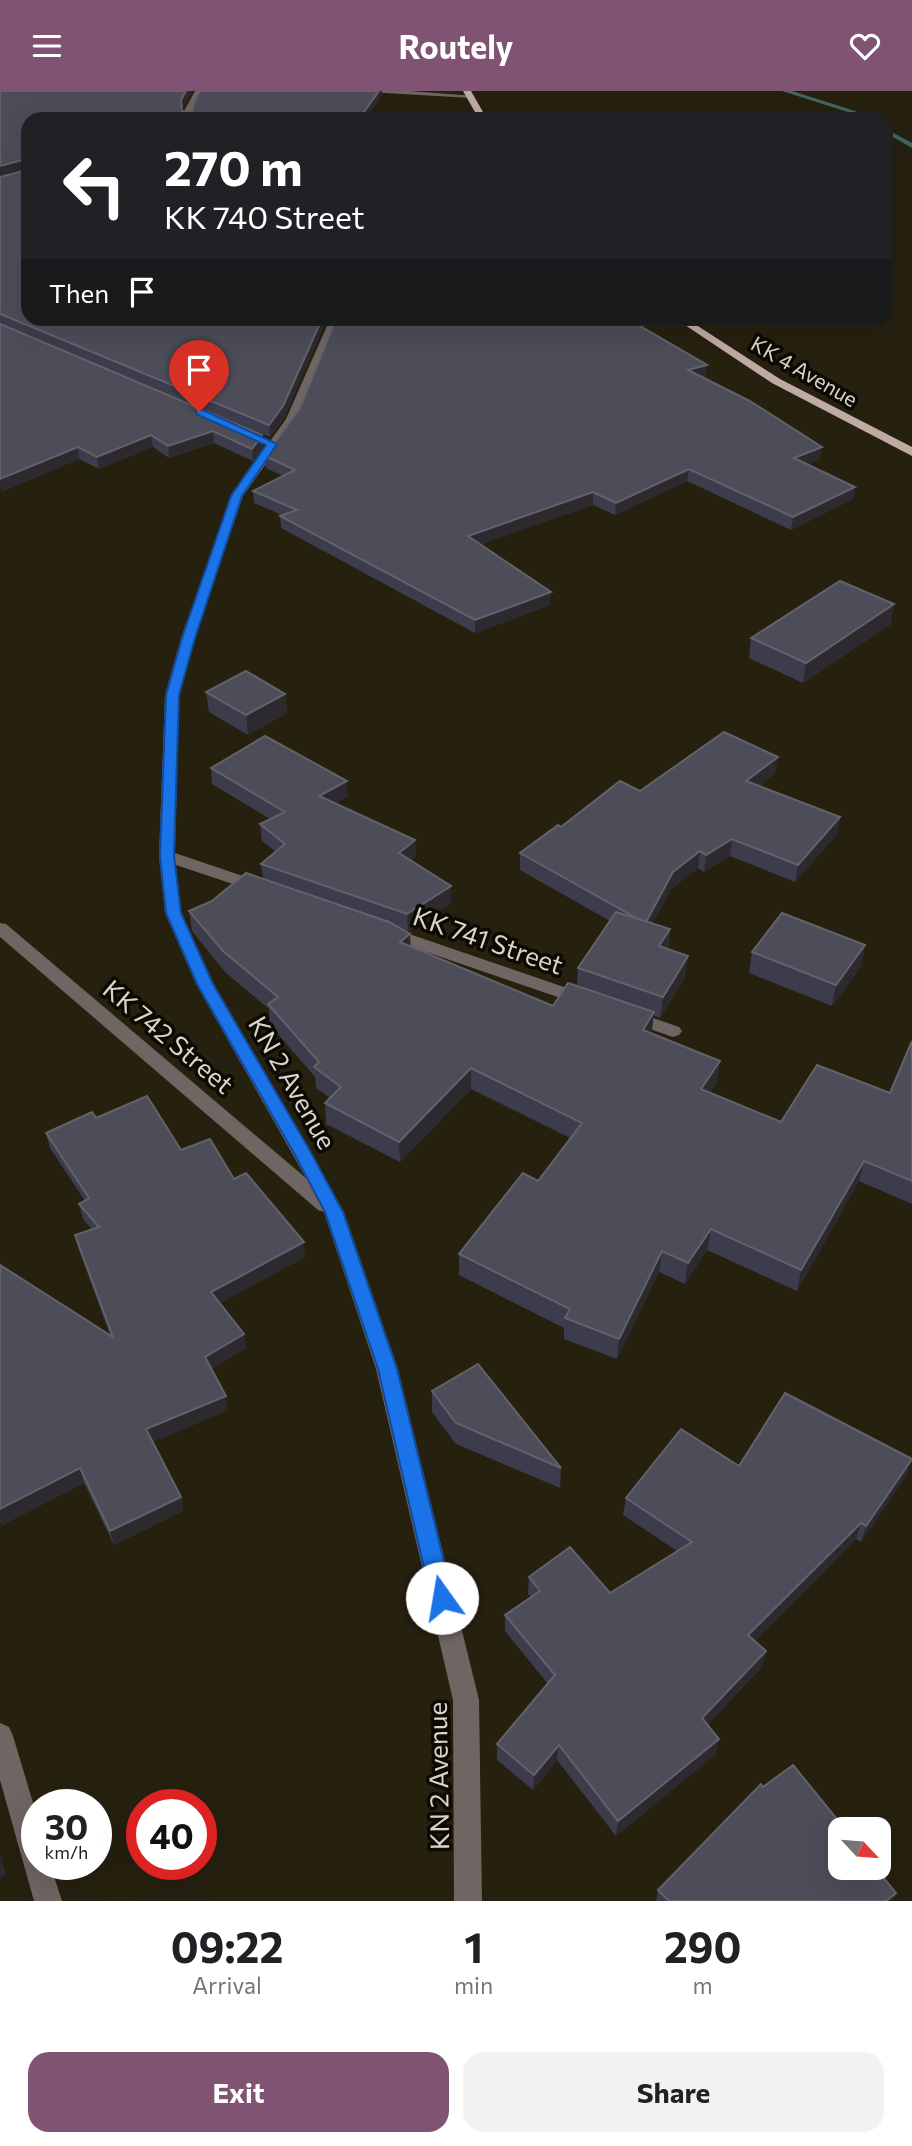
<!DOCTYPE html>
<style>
:root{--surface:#fff;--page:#f2f2f2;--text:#202124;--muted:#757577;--accent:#805373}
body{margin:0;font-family:Commissioner,sans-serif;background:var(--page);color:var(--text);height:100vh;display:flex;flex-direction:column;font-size:26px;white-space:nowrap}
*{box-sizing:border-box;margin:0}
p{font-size:23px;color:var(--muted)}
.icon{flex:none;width:38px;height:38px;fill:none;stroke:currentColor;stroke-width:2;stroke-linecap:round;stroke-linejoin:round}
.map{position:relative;height:1810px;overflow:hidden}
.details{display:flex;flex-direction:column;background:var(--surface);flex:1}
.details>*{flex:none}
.top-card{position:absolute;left:21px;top:21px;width:872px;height:214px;border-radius:21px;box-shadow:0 7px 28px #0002;background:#202124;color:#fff;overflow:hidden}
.needle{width:46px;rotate:116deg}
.fabs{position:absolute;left:828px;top:1726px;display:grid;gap:14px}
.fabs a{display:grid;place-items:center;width:63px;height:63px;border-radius:14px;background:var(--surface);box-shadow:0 7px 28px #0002;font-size:35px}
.speed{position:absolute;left:21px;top:1698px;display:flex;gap:14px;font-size:35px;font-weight:700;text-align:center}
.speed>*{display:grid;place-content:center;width:91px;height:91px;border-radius:50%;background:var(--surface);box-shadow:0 7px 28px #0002;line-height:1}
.speed small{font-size:18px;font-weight:400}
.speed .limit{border:10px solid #d22;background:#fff;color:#111}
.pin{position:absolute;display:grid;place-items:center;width:60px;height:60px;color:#fff;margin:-72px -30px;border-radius:50% 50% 50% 0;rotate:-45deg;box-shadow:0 0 7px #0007}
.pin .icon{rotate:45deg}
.me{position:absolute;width:77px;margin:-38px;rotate:347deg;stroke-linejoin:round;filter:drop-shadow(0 0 5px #0008)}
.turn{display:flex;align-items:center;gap:24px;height:147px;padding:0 28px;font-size:32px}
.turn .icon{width:91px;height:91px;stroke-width:2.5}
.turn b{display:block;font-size:49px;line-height:60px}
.then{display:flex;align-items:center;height:66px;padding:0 28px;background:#0003;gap:14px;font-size:26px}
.eta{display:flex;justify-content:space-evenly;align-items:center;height:119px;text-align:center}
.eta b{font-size:42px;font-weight:700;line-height:49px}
.primary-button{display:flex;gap:14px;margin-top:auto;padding:14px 28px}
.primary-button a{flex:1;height:80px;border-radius:21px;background:var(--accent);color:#fff;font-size:28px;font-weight:700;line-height:80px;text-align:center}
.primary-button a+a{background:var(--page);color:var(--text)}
header{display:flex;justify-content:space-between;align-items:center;height:91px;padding:0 28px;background:var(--accent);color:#fff;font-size:32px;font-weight:700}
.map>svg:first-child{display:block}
</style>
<header><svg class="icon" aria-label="menu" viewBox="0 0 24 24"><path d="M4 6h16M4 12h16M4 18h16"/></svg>Routely<svg class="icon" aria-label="heart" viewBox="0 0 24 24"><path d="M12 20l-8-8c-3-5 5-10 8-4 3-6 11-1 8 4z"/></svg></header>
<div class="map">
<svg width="912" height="1810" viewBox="0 0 912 1810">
<rect width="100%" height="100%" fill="#26200f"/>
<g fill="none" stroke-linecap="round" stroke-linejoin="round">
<!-- stream -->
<g fill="#406666" fill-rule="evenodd">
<path d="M782,0H792L855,20L867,28H860L851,22Z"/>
<path d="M886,38L912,52V57L886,42Z"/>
</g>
<!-- minor -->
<g fill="#6f6562" fill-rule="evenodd">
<path d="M195,0H203L193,18V28H185V18Z"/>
<path d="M351,0H409L475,5L471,7Z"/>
<path d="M330,228H340L298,328L243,405L195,547L179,604L175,762L266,793L268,797L260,802L176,774L181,822L214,893L344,1121L398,1278L479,1609L482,1810H454L453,1609L376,1278L324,1121L318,1119L0,846V832L6,833L306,1087L196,893L165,822L159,765L165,604L181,547L231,405L286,328Z"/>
<path d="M389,836L590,905L593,909L590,913H578L383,846L381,842L383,838Z"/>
<path d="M630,919L679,936L682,940L679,944L673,946L624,929L621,925Z"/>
<path d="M0,1632L9,1636L13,1645L37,1725V1773H50L62,1810H34L0,1689Z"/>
</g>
<!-- major -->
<g fill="#bfaaa4" fill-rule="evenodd">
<path d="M463,0H471L487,28H479Z"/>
<path d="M676,228H687L780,288L912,356V365L772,292Z"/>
</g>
</g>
<!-- wall -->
<g fill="#3c3c4c">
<path d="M0,0H192L182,18L183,20L192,21L382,4L366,28H28V228H327L284,327L270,346L0,233V86L27,78L0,86Z"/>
<path d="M336,228H646V231L638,233L706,286L703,287L820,368L807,373L855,396L853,408L791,439L687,390L615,424L593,414L480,453L550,514L475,542L281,437L280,425L282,424L254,412L253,400L283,385L266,377L265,365L300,317Z"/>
<path d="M0,233L263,356L253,370L214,352L169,367L153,356L99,378L79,368L1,401Z"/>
<path d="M891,533L803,592L749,567L751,547Z"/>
<path d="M206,601L285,603L287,622L248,644L209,621Z"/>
<path d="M211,677L348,706L336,712L415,749L416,765L411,769L451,795V812L408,840L400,837L411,855L553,915L577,895L578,877L610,830L520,779V762L561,736L640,700L775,683L759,695L840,726L837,743L795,791L730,765L704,781L698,777L671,798L652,833L670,838L668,858L685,886L660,927L653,924L651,942L717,991L710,1001L781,1031L890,1002L912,950V1113L859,1090L797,1200L707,1159L685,1193L659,1181L617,1268L564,1248V1237L459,1184V1163L538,1090L570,1047L471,998L400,1071L326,1033L325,1012L330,1007L316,997L315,986L270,934L269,918L225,881L192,840L189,820L263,787L261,773L276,761L262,750L260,733L270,728L212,693Z"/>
<path d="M865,854L861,875L832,915L749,882L752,861Z"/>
<path d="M96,1027L181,1059L234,1088L305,1166L220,1212L244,1243L246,1257L211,1278L228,1319L153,1351L181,1406L183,1420L114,1454L84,1392L2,1434L0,1430V1174L110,1244L79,1159L75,1144L92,1139L83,1128L79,1113L85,1110L50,1057L46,1042Z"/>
<path d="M432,1300L561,1377L560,1397L456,1353L432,1321Z"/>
<path d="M739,1375L906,1385L861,1451L856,1448L755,1550L766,1560L762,1576L707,1634L716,1663L616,1745L557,1669L533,1699L497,1669V1653L548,1593L505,1540V1524L531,1506L528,1503L529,1486L610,1502L677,1460L623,1424L626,1407Z"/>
<path d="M763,1696L896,1802L892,1810H656L658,1799Z"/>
</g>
<!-- shaded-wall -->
<g fill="#2c2a2e">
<path d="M186,0H192L182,18L181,9Z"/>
<path d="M379,0H382V4L366,28H359Z"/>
<path d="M26,68L27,78L0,86V75Z"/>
<path d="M322,228H327L284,327L270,346L269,334Z"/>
<path d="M624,228H646V231L624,237Z"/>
<path d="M707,274L706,286L687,291L688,279Z"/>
<path d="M213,340L214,352L169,367L168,355Z"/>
<path d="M151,344L153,356L99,378L97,366Z"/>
<path d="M262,344L263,356L253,370L252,358Z"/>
<path d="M78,356L79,368L1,401L0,388Z"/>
<path d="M822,356L820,368L792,379L794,367Z"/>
<path d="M689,378L687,390L615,424L616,412Z"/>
<path d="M855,396L853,408L791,439L793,426Z"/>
<path d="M593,401V414L468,458V445Z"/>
<path d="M551,501L550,514L475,542V529Z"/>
<path d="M894,513L891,533L803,592L806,572Z"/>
<path d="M285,603L287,622L248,644L246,624Z"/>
<path d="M778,666L775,683L743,707L746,690Z"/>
<path d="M347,690L348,706L320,721L319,705Z"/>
<path d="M840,726L837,743L795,791L798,774Z"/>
<path d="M732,748L730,765L704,781L706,764Z"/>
<path d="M415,749L416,765L400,778L399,762Z"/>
<path d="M700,760L698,777L671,798L643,849L645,832L673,781Z"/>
<path d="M451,795V812L408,840L407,823Z"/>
<path d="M670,838L667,859L659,855Z"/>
<path d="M410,843L411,864L400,851Z"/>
<path d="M865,854L861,875L832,915L836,894Z"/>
<path d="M688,865L685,886L660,927L663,906Z"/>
<path d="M654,921L652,941L641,960L643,939Z"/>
<path d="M720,970L717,991L698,1018L701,998Z"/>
<path d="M471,977V998L400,1071L399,1051Z"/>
<path d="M864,1070L859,1090L797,1200L801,1179Z"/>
<path d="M711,1138L707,1159L685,1193L688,1172Z"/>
<path d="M304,1151L305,1166L213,1216L211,1201Z"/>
<path d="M662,1160L659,1181L617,1268L619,1248Z"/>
<path d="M244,1243L246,1257L207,1280L205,1266Z"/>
<path d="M226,1305L228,1319L149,1353L146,1338Z"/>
<path d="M912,1368L906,1385L861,1451L866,1435Z"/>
<path d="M80,1377L84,1392L2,1434L0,1428V1418Z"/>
<path d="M181,1406L183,1420L114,1454L110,1440Z"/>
<path d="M861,1432L856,1448L745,1560L748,1544Z"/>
<path d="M766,1560L762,1576L698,1643L702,1627Z"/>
<path d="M719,1648L716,1663L616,1745L618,1730Z"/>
<path d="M559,1654L557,1669L533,1699L534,1684Z"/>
<path d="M0,1761L6,1784L0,1787Z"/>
<path d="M896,1802L892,1810H886Z"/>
</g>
<!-- building -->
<g fill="#4d4d59" stroke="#63626b" stroke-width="2">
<path d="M0,0H186L181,9L182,20L192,21L195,9L200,0H379L359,28H28V70L26,68L0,75Z"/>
<path d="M28,75V228H322L283,315L269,334L0,223V86L27,79Z"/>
<path d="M336,228H628L707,274L688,279L750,310L822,356L794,367L855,396L793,426L689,378L616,412L593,401L468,445L551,501L475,529L280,425L297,419L253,400L295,379L265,365L300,317Z"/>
<path d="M0,233L262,344L252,358L213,340L168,355L151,344L97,366L78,356L0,388Z"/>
<path d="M840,490L894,513L806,572L751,547Z"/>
<path d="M246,580L285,603L246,624L206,601Z"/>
<path d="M724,641L778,666L746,690L840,726L798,774L732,748L706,764L700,760L673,781L646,831L640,829L520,762L558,734L561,736L620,690L640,700Z"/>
<path d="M265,645L347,690L319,705L415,749L399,762L451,795L407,823L261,773L285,753L260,733L285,721L211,677Z"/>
<path d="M246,782L389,831L410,843L400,851L553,915L568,892L654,921L643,939L720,970L701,998L781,1031L817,974L890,1002L912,950V1090L864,1070L801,1179L711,1138L688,1172L662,1160L619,1248L565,1227L570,1218L459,1163L523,1082L538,1090L582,1032L471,977L399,1051L325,1012L341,996L314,976L319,971L268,913L278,906L223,860L189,820L212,810Z"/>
<path d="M616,821L670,838L659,855L688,865L663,906L578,877Z"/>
<path d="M782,822L865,854L836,894L752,861Z"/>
<path d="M147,1005L181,1059L210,1048L234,1088L246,1082L304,1151L211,1201L244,1243L205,1266L226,1305L146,1338L181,1406L110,1440L80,1377L0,1418V1174L113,1246L75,1144L99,1136L79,1113L89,1107L46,1042L92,1021L96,1027Z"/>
<path d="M478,1273L561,1377L456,1332L432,1300Z"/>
<path d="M785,1302L912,1368L866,1435L861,1432L748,1544L766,1560L702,1627L719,1648L618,1730L559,1654L534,1684L497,1653L555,1584L505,1524L540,1500L529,1486L570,1456L610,1502L692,1451L626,1407L681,1338L739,1375Z"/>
<path d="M793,1674L845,1738H840V1776H875L896,1802L886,1810H669L658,1799L761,1693L763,1696Z"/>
</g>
<!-- route -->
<path fill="#1a73e8" stroke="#114b97" stroke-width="2" d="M196,319H203L277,353L242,405L195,547L179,604L174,765L181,822L213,893L309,1058L343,1121L397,1278L453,1507L450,1514L442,1517L434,1514L431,1507L378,1278L325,1121L295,1064L197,893L166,822L160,765L166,604L182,547L231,405L266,354L196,323Z"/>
<g text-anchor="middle" stroke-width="7" stroke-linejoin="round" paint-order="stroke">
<!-- far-street labels -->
<g font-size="21" fill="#d9d5ca" stroke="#0d0a04">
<text transform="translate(804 281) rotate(30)" y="7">KK 4 Avenue</text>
</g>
<!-- street labels -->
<g font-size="26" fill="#d9d5ca" stroke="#0d0a04">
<text transform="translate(488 850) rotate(19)" y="9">KK 741 Street</text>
<text transform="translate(168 946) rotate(40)" y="9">KK 742 Street</text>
<text transform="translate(292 992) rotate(60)" y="9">KN 2 Avenue</text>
<text transform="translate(439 1685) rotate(-91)" y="9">KN 2 Avenue</text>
</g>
</g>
</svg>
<div class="fabs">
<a><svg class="needle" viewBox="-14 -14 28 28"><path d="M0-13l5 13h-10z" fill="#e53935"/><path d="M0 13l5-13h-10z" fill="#757577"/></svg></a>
</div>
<div class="speed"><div>30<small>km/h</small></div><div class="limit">40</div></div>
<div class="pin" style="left:199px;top:321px;background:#d93025"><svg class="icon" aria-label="arrive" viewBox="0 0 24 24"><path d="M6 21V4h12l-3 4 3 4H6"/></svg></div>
<svg class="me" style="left:442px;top:1507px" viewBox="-20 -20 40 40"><circle r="19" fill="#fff"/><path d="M0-13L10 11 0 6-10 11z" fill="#1a73e8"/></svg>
<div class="top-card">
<div class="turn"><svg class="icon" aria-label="left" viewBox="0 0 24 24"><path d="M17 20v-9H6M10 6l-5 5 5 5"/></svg><div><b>270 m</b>KK 740 Street</div></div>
<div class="then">Then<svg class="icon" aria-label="arrive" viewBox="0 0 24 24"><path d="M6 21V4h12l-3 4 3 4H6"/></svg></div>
</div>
</div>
<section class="details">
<div class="eta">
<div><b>09:22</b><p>Arrival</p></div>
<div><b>1</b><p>min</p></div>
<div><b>290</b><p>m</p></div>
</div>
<div class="primary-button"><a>Exit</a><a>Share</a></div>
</section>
